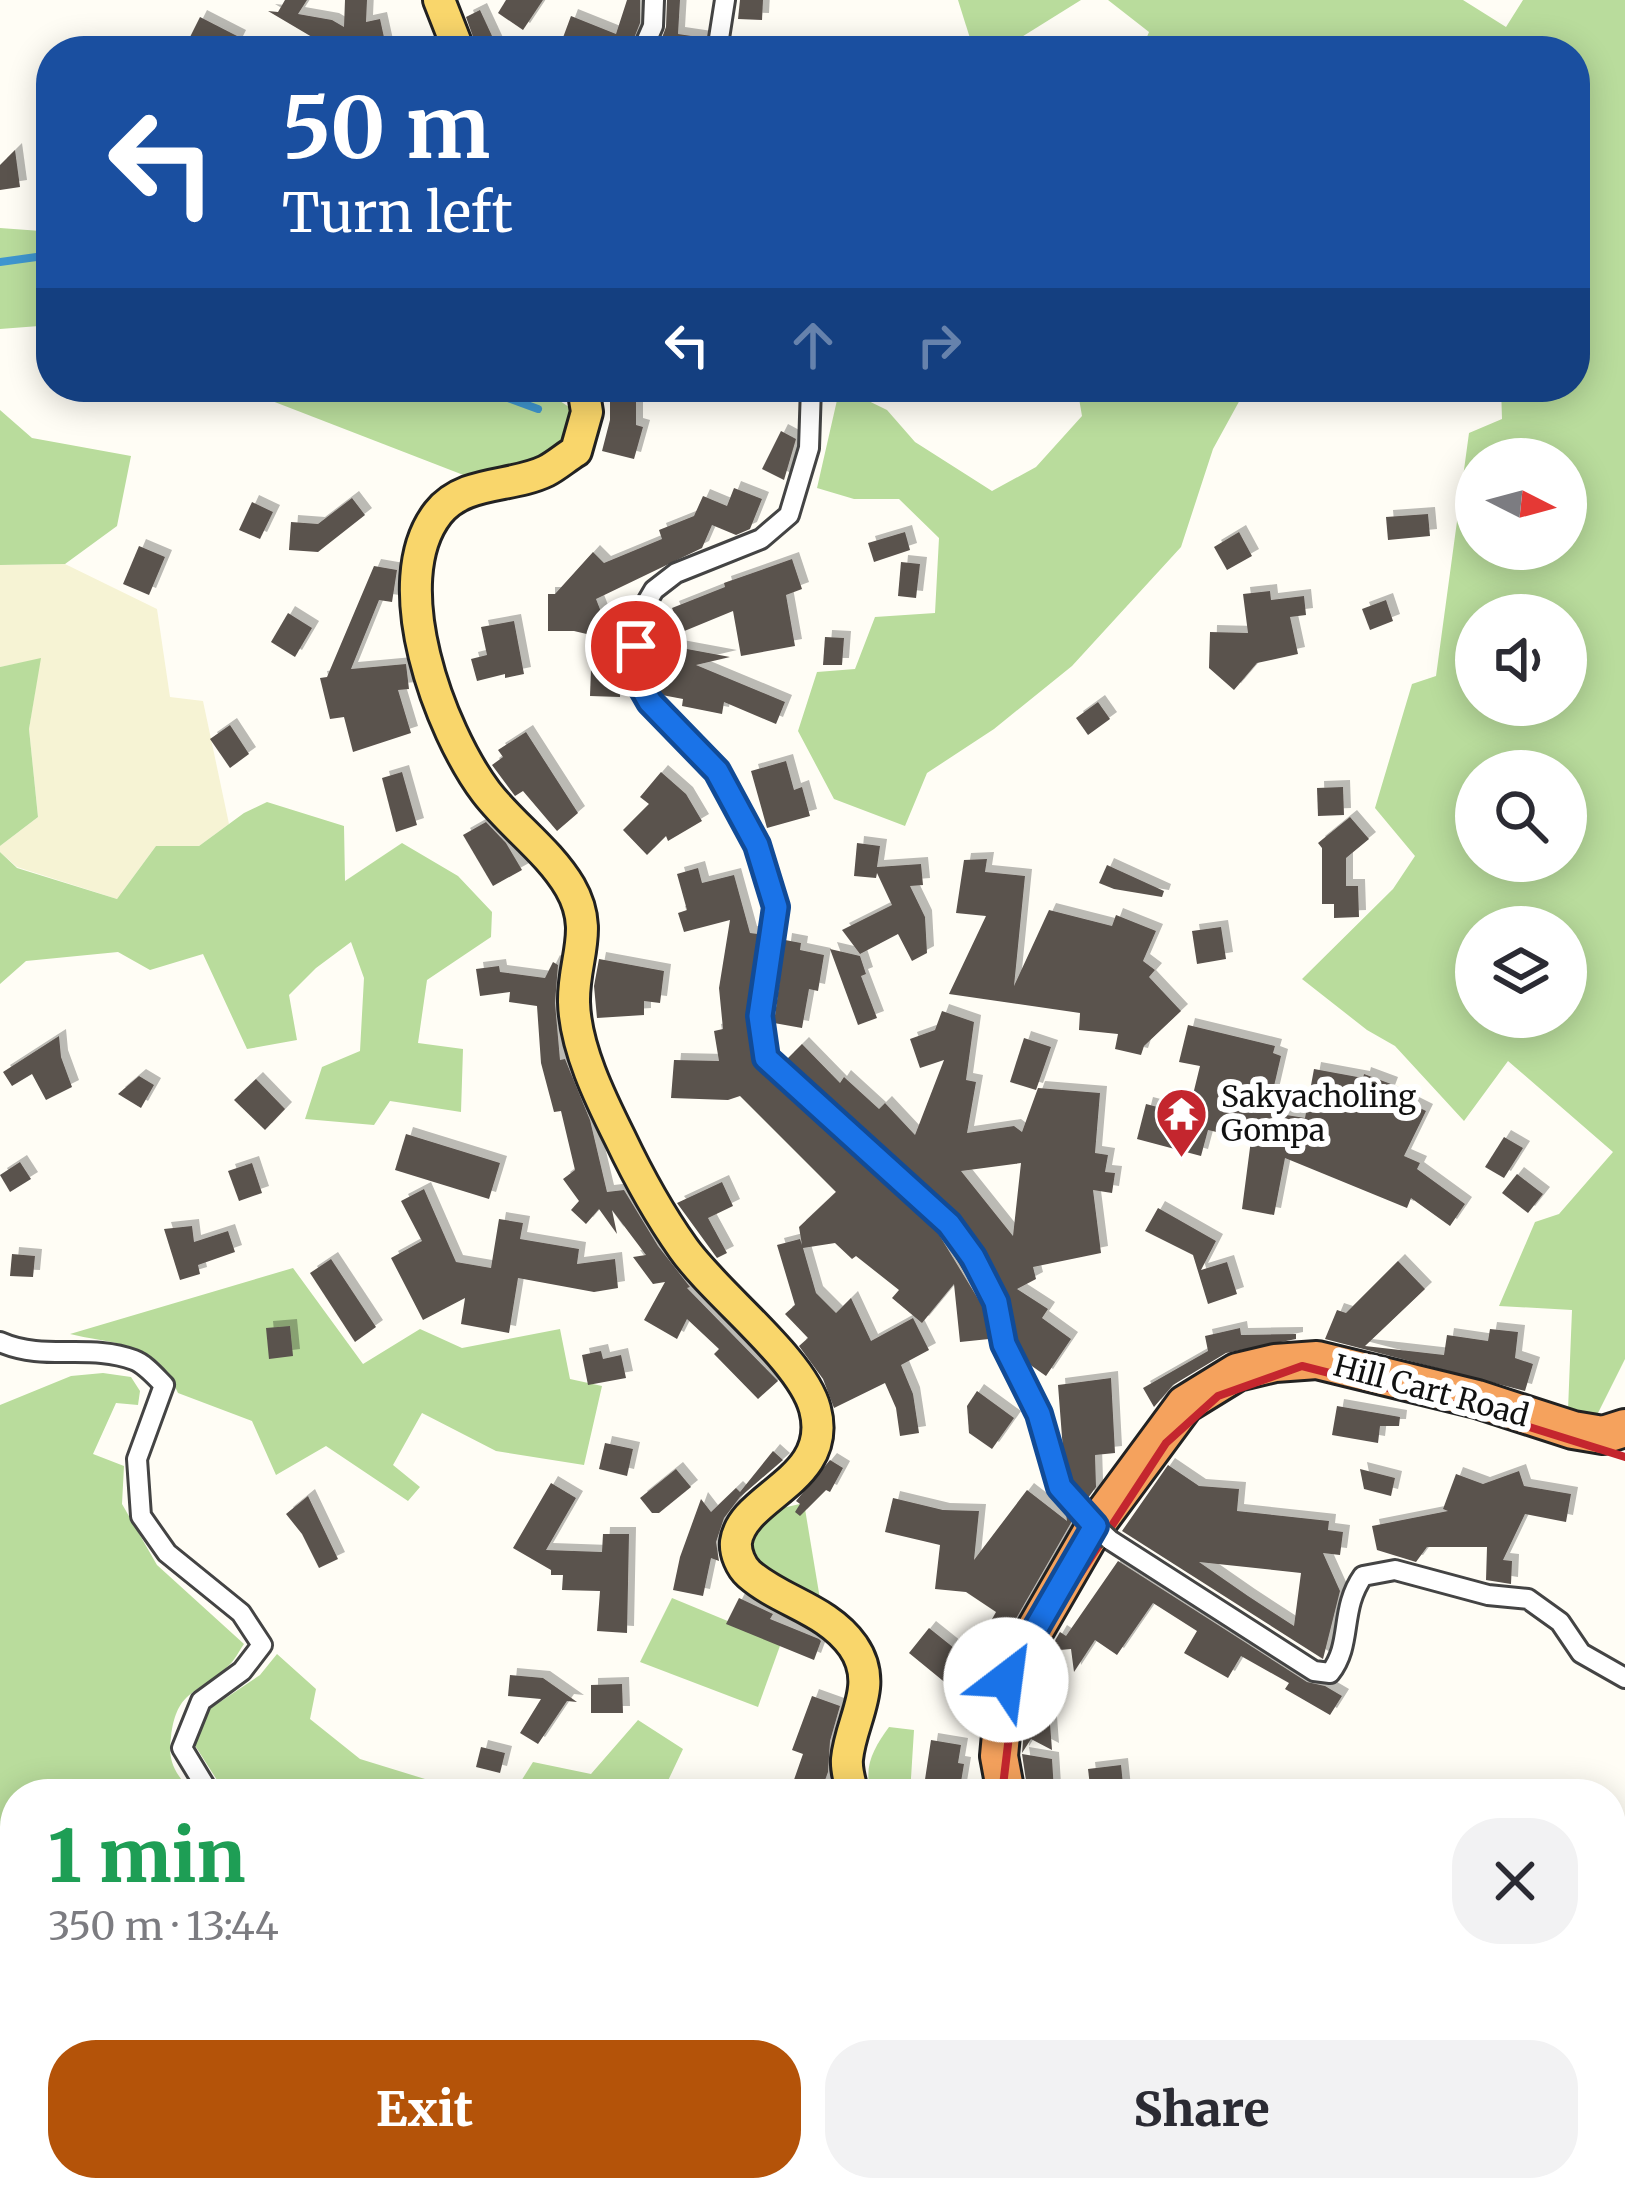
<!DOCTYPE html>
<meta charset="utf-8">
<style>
:root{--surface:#fff;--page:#f2f2f3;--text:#2b2b33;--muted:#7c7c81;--accent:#b45309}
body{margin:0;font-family:Merriweather,serif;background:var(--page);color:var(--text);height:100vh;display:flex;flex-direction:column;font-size:45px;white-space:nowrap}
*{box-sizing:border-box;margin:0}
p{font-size:39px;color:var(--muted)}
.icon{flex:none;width:66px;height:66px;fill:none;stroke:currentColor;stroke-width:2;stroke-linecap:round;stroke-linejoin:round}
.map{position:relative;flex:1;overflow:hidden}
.panel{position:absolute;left:0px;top:1779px;width:1626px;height:423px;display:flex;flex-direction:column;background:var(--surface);border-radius:48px 48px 0 0;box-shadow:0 6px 30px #0003}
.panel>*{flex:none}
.hud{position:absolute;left:36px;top:36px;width:1554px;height:366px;border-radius:48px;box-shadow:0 6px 30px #0003;background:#1a4fa0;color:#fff;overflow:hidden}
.needle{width:78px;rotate:96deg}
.fabs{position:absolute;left:1455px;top:438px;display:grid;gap:24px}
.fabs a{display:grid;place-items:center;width:132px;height:132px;border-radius:50%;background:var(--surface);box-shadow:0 6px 30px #0003;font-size:60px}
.pin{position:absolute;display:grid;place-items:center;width:102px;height:102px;color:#fff;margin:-51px;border:6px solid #fff;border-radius:50%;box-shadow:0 3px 12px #0007}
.me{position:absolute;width:132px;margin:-66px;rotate:30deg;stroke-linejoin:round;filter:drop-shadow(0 0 9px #0008)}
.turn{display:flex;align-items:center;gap:42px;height:252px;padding:0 48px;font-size:54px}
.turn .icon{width:156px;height:156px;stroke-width:2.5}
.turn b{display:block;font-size:84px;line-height:102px}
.lanes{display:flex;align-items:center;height:114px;padding:0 48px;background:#0003;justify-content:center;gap:60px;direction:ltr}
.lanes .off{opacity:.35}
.round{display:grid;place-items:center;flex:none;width:126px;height:126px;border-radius:48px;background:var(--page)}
.overview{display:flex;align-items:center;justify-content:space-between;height:204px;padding:0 48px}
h1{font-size:72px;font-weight:800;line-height:90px;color:#1e9e55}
.action{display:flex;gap:24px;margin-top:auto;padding:24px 48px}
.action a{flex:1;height:138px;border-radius:48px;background:var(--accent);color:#fff;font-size:48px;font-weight:800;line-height:138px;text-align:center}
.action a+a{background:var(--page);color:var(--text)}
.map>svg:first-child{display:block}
</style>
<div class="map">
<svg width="1625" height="2200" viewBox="0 0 1625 2200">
<defs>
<filter id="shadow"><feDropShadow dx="7" dy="-7" stdDeviation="0" flood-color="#0004"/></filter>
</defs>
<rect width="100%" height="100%" fill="#fffdf5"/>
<!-- farmland -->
<path fill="#f6f3d4" d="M65,564L157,609L170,697L203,701L229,824L199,846H156L117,899L17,867L0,852V846L38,817L29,729L40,659L0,667V565Z"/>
<!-- forest -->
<g fill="#b9dc9c" fill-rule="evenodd">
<path d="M958,0H1081L999,51H974Z"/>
<path d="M1108,0H1463L1506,27L1523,0H1625V1359L1597,1415L1568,1410L1572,1310L1499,1306L1535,1222L1559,1214L1613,1152L1508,1061L1464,1121L1395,1046L1367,1030L1302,979L1393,889L1415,856L1375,808L1412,684L1436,676L1469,433L1502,419L1501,387H1575V51H1141L1149,32ZM1476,459H1566V549H1476ZM1476,615H1566V705H1476ZM1476,771H1566V861H1476ZM1476,927H1566V1017H1476Z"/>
<path d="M51,219V310L39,326L0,329V228L41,231Z"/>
<path d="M236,387H539L575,411L572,433L550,453L515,466L466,476Z"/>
<path d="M840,387L887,410L915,442L992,491L1036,467L1082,416L1077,387H1247L1213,449L1181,547L1072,666L994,729L927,773L905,826L834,799L798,731L817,672L855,669L875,617L935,613L939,538L899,499H854L817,488Z"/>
<path d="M0,410L32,438L131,456L117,526L65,564L0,565Z"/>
<path d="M41,658L29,729L38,817L0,846V667Z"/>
<path d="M267,802L344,826L345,881L402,843L458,876L492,912L491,937L427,980L418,1043L463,1049L461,1112L390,1101L374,1125L305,1119L322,1067L360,1051L364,978L351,942L316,968L289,995L297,1040L247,1049L203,954L150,970L118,952L26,961L0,984V852L17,868L117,899L156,846H199L244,813Z"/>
<path d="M293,1268L363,1364L420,1329L462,1348L560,1329L570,1379L602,1386L584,1465L496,1451L422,1413L393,1465L420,1487L408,1501L326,1446L276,1475L252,1421L178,1393C157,1340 119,1346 70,1334Z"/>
<path d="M103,1373L131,1377L140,1391L138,1405L116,1403L93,1454L124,1466L122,1504L157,1565L244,1644C239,1651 234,1662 227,1667C198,1695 177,1688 171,1737C167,1764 177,1776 195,1794H15V2187H499L490,2200H0V1405L71,1376Z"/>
<path d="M804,1503L821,1605L754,1564L751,1540L774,1510Z"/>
<path d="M672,1598L781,1643L758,1707L640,1662Z"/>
<path d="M277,1654L316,1689L310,1719L360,1759L451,1787L454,1794H226L194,1744L208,1710L260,1675Z"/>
<path d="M638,1720L683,1749L665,1787L623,1780L616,1794H513L533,1762L591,1774Z"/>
<path d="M889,1727L914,1730L910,1794H872C862,1767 874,1748 889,1727Z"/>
</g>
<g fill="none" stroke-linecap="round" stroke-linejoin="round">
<!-- stream -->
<g stroke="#3f96cf" stroke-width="8">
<path d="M0,262L51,255"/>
<path d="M478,387L538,409"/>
</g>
</g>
<!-- building -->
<g fill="#5a524d" fill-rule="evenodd" filter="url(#shadow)">
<path d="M285,0H307L298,14L332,20L344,27L345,0H367L366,22L380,19L387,51H310L312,37L268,11L278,12Z"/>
<path d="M506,0H543L523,30L498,13Z"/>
<path d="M627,0H640V23L629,51H558L571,16L616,34Z"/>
<path d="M667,0H680L678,34L705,38L704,51H657L666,27Z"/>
<path d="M740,0H763L762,20L738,19Z"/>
<path d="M480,10L499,51H478L466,17Z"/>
<path d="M200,17L239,37L232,51H183Z"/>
<path d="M15,150L20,187L0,190V165Z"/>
<path d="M610,394H636V425L643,427L634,459L602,451L610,420Z"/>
<path d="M781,431L796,439L784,480L762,469Z"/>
<path d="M734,488L762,499L750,529L736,535L712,525L702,548L596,599L612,640L574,631H548V594H555L593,552L604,563L662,539L659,530L694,516L703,496L727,506Z"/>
<path d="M352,498L365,515L318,552L289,550L291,522L318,524Z"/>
<path d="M252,502L273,512L260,539L239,530Z"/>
<path d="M1428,514L1430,536L1388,540L1386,517Z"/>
<path d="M905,532L910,550L874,562L868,543Z"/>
<path d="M1239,532L1252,556L1227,570L1214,547Z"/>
<path d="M139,546L165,557L149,595L123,584Z"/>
<path d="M792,559L802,589L786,595L795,646L741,656L733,611L682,632L672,608L725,587L724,583Z"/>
<path d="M901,562L920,564L916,598L898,596Z"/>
<path d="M374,566L397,570L392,602L379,600L351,669L406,664L409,689L398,690L411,733L353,752L344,717L330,719L320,678L327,677Z"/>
<path d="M1270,591L1271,600L1304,596L1306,615L1290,617L1298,654L1257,663L1234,690L1209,668L1210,632L1248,633L1243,594Z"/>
<path d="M1386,600L1393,621L1370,630L1362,609Z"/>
<path d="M288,613L312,628L295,657L271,642Z"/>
<path d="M514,621L524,674L505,678V674L477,681L471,659L487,655L481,627Z"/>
<path d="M825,637L844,638L842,665H823Z"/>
<path d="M592,643L622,644L620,697L590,696Z"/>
<path d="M660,644L730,657L696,665L785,702L776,724L724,702L722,714L682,706L683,699L662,695L654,682Z"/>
<path d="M1098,702L1110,719L1088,735L1076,718Z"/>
<path d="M230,725L249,754L230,768L210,739Z"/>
<path d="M526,732L578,813L557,831L523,791L515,796L492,765L503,757L498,750Z"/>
<path d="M786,761L794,790L802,787L810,816L767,828L751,771Z"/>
<path d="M402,772L417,825L396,832L382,778Z"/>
<path d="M661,772L686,794L702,821L668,841L666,836L647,855L623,830L649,804L640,797Z"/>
<path d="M1343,787L1344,815L1318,816L1317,788Z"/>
<path d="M1350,817L1369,839L1346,858V886H1358L1359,917L1334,918V904H1322V848L1318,843Z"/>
<path d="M486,822L506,843L522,870L493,886L463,835Z"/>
<path d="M857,843L880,846L877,867L921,864L923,885L910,886L925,917L927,953L912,961L898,934L860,954L842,930L892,905L877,873L876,878L854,876Z"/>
<path d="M987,859L985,872L1025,876L1014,986L1049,910L1112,926L1116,915L1156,931L1143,961L1155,970L1149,977L1181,1011L1144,1046L1141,1055L1115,1049L1118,1034L1079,1030L1080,1013L949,994L986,916L956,913L964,860Z"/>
<path d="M1107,865L1164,891L1162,897L1114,889L1099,883Z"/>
<path d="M698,868L702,883L734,875L750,933L758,934L746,1015L756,1067L938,1233L983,1307L989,1339L960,1342L954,1284L922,1323L892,1298L899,1290L856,1256L852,1259L835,1243L803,1248L816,1293L836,1313L851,1298L871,1341L913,1318L929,1350L901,1365L913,1394L919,1433L900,1436L896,1408L885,1383L834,1408L823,1379L799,1346L808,1338L785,1314L795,1305L777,1245L800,1239L802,1245L799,1227L836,1192L740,1096L728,1100L671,1098L674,1060L719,1061L714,1031L723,1029L719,988L730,920L684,932L678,913L687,910L677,874Z"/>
<path d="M1221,927L1226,959L1197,964L1192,931Z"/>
<path d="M785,940L801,943L800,950L824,955L818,991L809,989L802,1028L774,1023Z"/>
<path d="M830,949L860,956L866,974L861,976L877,1018L858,1025Z"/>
<path d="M599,959L664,971L660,1003L644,1001V1015L597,1018L594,986Z"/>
<path d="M553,962L558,965L555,1003L560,1060L565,1059L590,1120L607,1192L624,1190L658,1246L690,1287L687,1288L778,1381L758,1399L714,1354L719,1349L687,1319L677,1339L644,1320L665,1282L653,1284L633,1257L646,1255L612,1210L617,1234L599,1209L586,1224L571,1210L579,1201L563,1179L575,1170L561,1111L554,1112L541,1063L537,1006L509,1002L510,992L480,996L476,969L499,966L500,972L545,978Z"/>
<path d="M942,1011L974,1022L966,1080L976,1082L967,1133L1014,1126L1022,1132L1038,1088L1100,1093L1095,1153L1108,1155L1105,1172L1115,1173L1112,1193L1093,1190L1101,1253L1033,1267L1036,1279L1017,1289L1048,1309L1042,1318L1071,1339L1046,1376L1029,1364L1017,1340L1008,1296L960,1216L787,1059L802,1044L840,1083L844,1077L879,1109L885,1103L915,1135L944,1060L920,1068L910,1039L935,1030ZM1021,1163L1013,1236L961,1171Z"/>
<path d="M1188,1025L1275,1046L1273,1053L1281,1056L1268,1112L1305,1118L1314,1069L1363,1078L1364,1074L1391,1084L1388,1092L1426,1111L1404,1156L1420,1163L1417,1169L1465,1204L1450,1226L1411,1198L1407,1208L1285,1158L1274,1215L1242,1209L1251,1140L1208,1130L1201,1156L1137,1139L1146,1104L1188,1115L1200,1066L1179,1062Z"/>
<path d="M59,1036L61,1057L72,1087L46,1100L32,1074L12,1086L3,1072Z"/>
<path d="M1024,1038L1051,1047L1036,1090L1010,1082Z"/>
<path d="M139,1076L154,1085L141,1108L118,1094Z"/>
<path d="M256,1079L285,1109L265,1130L234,1100Z"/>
<path d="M406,1134L500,1163L489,1199L395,1170Z"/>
<path d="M1504,1137L1523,1148L1504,1178L1485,1167Z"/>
<path d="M20,1162L31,1179L10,1192L0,1175Z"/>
<path d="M252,1163L262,1193L239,1201L228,1171Z"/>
<path d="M1517,1174L1543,1194L1528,1213L1502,1193Z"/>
<path d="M722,1182L733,1206L708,1218L727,1253L717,1258L677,1203Z"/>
<path d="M424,1189L456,1262L491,1268L499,1219L523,1223L520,1239L579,1249L577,1264L615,1259L618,1288L594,1292L518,1278L509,1333L461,1324L465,1298L423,1320L391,1258L422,1241L401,1201Z"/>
<path d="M1158,1208L1216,1241L1201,1270L1227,1262L1237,1294L1208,1304L1193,1255L1145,1231Z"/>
<path d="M192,1226L194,1242L228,1231L235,1252L198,1265L200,1274L180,1280L164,1229Z"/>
<path d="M12,1254L35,1256L33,1277L10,1276Z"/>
<path d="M331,1259L376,1327L355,1342L310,1273Z"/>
<path d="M1398,1261L1425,1289L1365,1346L1444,1355L1447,1335L1488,1341L1490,1329L1518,1332L1515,1358L1533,1364L1525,1391L1325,1339L1337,1310L1346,1313Z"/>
<path d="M290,1326L293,1356L269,1359L266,1328Z"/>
<path d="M1240,1328L1241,1335L1296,1334V1339L1226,1353L1173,1385L1154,1407L1143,1388L1208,1351L1205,1336Z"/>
<path d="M601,1351L603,1359L621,1355L626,1378L588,1385L582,1355Z"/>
<path d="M1111,1378L1115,1453L1095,1455L1096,1487L1088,1498L1072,1480L1063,1450L1058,1385Z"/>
<path d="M977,1391L1014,1418L992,1449L969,1433L967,1406Z"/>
<path d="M1337,1406L1400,1417L1399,1426H1380L1378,1443L1332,1435Z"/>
<path d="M605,1443L633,1449L627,1476L599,1469Z"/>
<path d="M773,1451L783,1460L740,1497L724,1518L716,1542L719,1561L711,1558L703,1596L673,1590L680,1557L701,1499L711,1512L736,1488L740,1492Z"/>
<path d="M830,1460L843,1468L830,1492L826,1490L800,1516L795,1512L800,1504L796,1501Z"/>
<path d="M1168,1465L1199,1486L1239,1489L1237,1511L1329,1521L1328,1530L1343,1532L1340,1555L1323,1553L1340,1591L1323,1659L1122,1531ZM1199,1562L1301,1573L1294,1626L1248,1596Z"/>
<path d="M676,1469L691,1487L659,1513H652L640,1498Z"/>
<path d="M1360,1469L1395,1478L1391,1496L1364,1489Z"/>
<path d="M1519,1471L1524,1486L1571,1494L1566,1522L1525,1514L1503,1560L1512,1561L1511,1584L1486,1580L1487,1547H1427L1416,1562L1377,1550L1372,1526L1448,1511L1443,1509L1456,1474L1483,1484Z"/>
<path d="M551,1483L576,1498L546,1550L602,1552L603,1534H629L627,1633L597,1631L600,1591L562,1590L563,1575H551V1570L513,1548Z"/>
<path d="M1027,1490L1067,1521L1066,1514L1072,1521L987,1669L981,1711L951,1694L953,1689L909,1653L929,1628L969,1660L996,1612L966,1592L935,1589L940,1545L885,1532L893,1498L943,1510L979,1511L974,1560Z"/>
<path d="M308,1496L338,1559L319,1568L302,1534L286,1514Z"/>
<path d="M1118,1561L1307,1682L1325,1686L1342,1696L1330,1715L1285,1689L1289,1683L1241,1656L1228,1678L1184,1653L1197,1631L1153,1603L1117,1655L1095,1640L1074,1672L1071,1649L1049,1651L1060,1632L1066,1636Z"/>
<path d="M739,1598L773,1614L770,1619L819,1639L821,1641L814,1660L726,1624Z"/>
<path d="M1045,1657L1052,1750L1031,1739L1022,1753L1028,1687Z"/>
<path d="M510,1675L543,1678L577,1702L567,1701L538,1744L520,1733L541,1699L508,1696Z"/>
<path d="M622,1684L623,1713H591V1685Z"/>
<path d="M812,1696L840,1706L830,1741L828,1772L820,1794H789L803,1754L792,1750Z"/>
<path d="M931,1740L961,1745L958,1763L964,1764L959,1794H929L930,1787L924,1786Z"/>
<path d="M481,1747L505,1753L500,1773L476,1767Z"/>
<path d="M1022,1754L1052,1759L1054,1791L1028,1794Z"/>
<path d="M1121,1765L1124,1794H1091L1088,1769Z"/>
</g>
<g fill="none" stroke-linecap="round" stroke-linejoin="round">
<defs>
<g id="street">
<path d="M642,51L653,26L654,0"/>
<path d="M717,51L725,0"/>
<path d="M811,387L809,448L789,515L761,539L676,573L654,590L637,619L634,674L650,702L717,771L757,845L776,907L759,1016L766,1058L949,1224L996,1302L1004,1344L1039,1414L1060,1487L1095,1526"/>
<path d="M0,1342C45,1362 89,1343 134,1360C145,1364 155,1376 164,1385L137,1459L141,1516L167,1553L241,1613L262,1645L242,1671L201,1701L182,1748L210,1794"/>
<path d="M1110,1540L1314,1671L1330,1673C1353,1644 1339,1610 1363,1576L1395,1570L1488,1595L1528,1599L1560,1622L1581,1653L1625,1678"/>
</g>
<g id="secondary">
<path d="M1611,1996L1625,1989"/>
<path d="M1092,2200L1097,2187"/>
</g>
<g id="primary">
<path d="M439,0L459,51"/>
<path d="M583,387L587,412L576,451C566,457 556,466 546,471C511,488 464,480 438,513C384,582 440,731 486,792C512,826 548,850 570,887C595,930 573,959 574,1002C575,1047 600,1098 620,1138C638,1176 659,1214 683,1248C715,1294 802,1359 815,1409C834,1481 742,1495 736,1542C735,1553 741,1567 749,1574C781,1602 827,1609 853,1646C880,1685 851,1718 847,1759C846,1770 850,1783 853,1794"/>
</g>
<g id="highway">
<path d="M1006,1794L999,1756L1006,1680L1095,1526L1185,1404L1237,1372L1275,1363L1317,1360L1477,1399L1573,1430L1603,1435L1625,1428"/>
<path d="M934,2200L940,2187"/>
</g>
</defs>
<!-- street casing -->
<use href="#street" stroke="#444" stroke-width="24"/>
<!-- secondary casing -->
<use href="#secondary" stroke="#333" stroke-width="33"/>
<!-- primary casing -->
<use href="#primary" stroke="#222" stroke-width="36"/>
<!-- highway casing -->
<use href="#highway" stroke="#222" stroke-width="42"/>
<!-- street -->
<use href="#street" stroke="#fff" stroke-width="18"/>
<!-- secondary -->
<use href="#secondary" stroke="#fff6b0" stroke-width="27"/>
<!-- primary -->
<use href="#primary" stroke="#f9d66b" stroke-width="30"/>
<!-- highway -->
<use href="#highway" stroke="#f5a25d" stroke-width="36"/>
<!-- rail -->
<g stroke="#c4262e" stroke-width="8">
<path d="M1002,1794L1017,1670L1166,1443L1218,1396L1302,1366L1475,1410L1625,1457"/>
<path d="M941,2187V2200"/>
</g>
<defs>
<path id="street-bridge" d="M1095,1526L1110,1540"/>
</defs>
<!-- street-bridge casing -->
<use href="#street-bridge" stroke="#444" stroke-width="24" stroke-linecap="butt"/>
<!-- street-bridge -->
<use href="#street-bridge" stroke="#fff" stroke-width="18"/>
</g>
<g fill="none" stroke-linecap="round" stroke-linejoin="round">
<defs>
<path id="route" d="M636,646L634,674L650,702L717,771L757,845L776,907L760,1016L766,1058L949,1224L973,1257L996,1302L1004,1344L1039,1414L1060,1487L1095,1526L1006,1680"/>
</defs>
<!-- route casing -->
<use href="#route" stroke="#114b97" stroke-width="30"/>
<!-- route -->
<use href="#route" stroke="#1a73e8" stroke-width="21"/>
</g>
<!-- icons -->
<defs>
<symbol id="temple-pin" viewBox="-11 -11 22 30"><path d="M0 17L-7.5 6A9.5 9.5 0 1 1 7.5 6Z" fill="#c4262e" stroke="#fff"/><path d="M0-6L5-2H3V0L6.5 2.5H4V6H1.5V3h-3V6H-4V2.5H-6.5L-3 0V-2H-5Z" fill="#fff"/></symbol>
</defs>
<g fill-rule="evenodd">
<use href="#temple-pin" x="1152" y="1084" width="59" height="81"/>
</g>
<g text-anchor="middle" stroke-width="12" stroke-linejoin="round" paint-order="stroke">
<!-- poi labels -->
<g font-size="30" fill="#111" stroke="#fff" text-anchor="start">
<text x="1221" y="1107">Sakyacholing<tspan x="1221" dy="34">Gompa</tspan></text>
</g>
<!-- street labels -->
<g font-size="30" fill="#111" stroke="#fff">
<text transform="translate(1431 1391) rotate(15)" y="10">Hill Cart Road</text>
</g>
</g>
</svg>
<div class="fabs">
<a><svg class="needle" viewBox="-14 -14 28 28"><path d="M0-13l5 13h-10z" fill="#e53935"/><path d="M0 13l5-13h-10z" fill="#7c7c81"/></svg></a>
<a><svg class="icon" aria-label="sound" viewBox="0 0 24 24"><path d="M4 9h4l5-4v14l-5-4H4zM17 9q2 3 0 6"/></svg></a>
<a><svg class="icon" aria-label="search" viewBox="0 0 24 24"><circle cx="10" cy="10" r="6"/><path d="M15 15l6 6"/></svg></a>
<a><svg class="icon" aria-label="layers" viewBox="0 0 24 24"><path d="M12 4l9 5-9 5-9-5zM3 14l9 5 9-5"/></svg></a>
</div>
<div class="pin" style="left:636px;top:646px;background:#d93025"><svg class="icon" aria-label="arrive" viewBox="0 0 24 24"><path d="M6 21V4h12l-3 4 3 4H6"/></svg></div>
<svg class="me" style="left:1006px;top:1680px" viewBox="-20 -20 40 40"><circle r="19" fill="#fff"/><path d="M0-13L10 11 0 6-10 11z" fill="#1a73e8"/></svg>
<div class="hud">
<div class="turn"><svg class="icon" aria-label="left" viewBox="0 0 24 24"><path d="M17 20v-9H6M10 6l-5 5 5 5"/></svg><div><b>50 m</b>Turn left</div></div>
<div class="lanes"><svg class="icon" aria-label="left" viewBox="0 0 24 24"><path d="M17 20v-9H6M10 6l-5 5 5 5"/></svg><svg class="icon off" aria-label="ahead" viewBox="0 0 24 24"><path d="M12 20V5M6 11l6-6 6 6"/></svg><svg class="icon off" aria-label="right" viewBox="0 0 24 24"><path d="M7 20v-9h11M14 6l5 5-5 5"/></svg></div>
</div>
<section class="panel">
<div class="overview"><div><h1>1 min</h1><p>350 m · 13:44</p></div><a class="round"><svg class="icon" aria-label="close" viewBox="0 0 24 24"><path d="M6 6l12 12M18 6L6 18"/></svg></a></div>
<div class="action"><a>Exit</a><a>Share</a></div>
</section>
</div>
